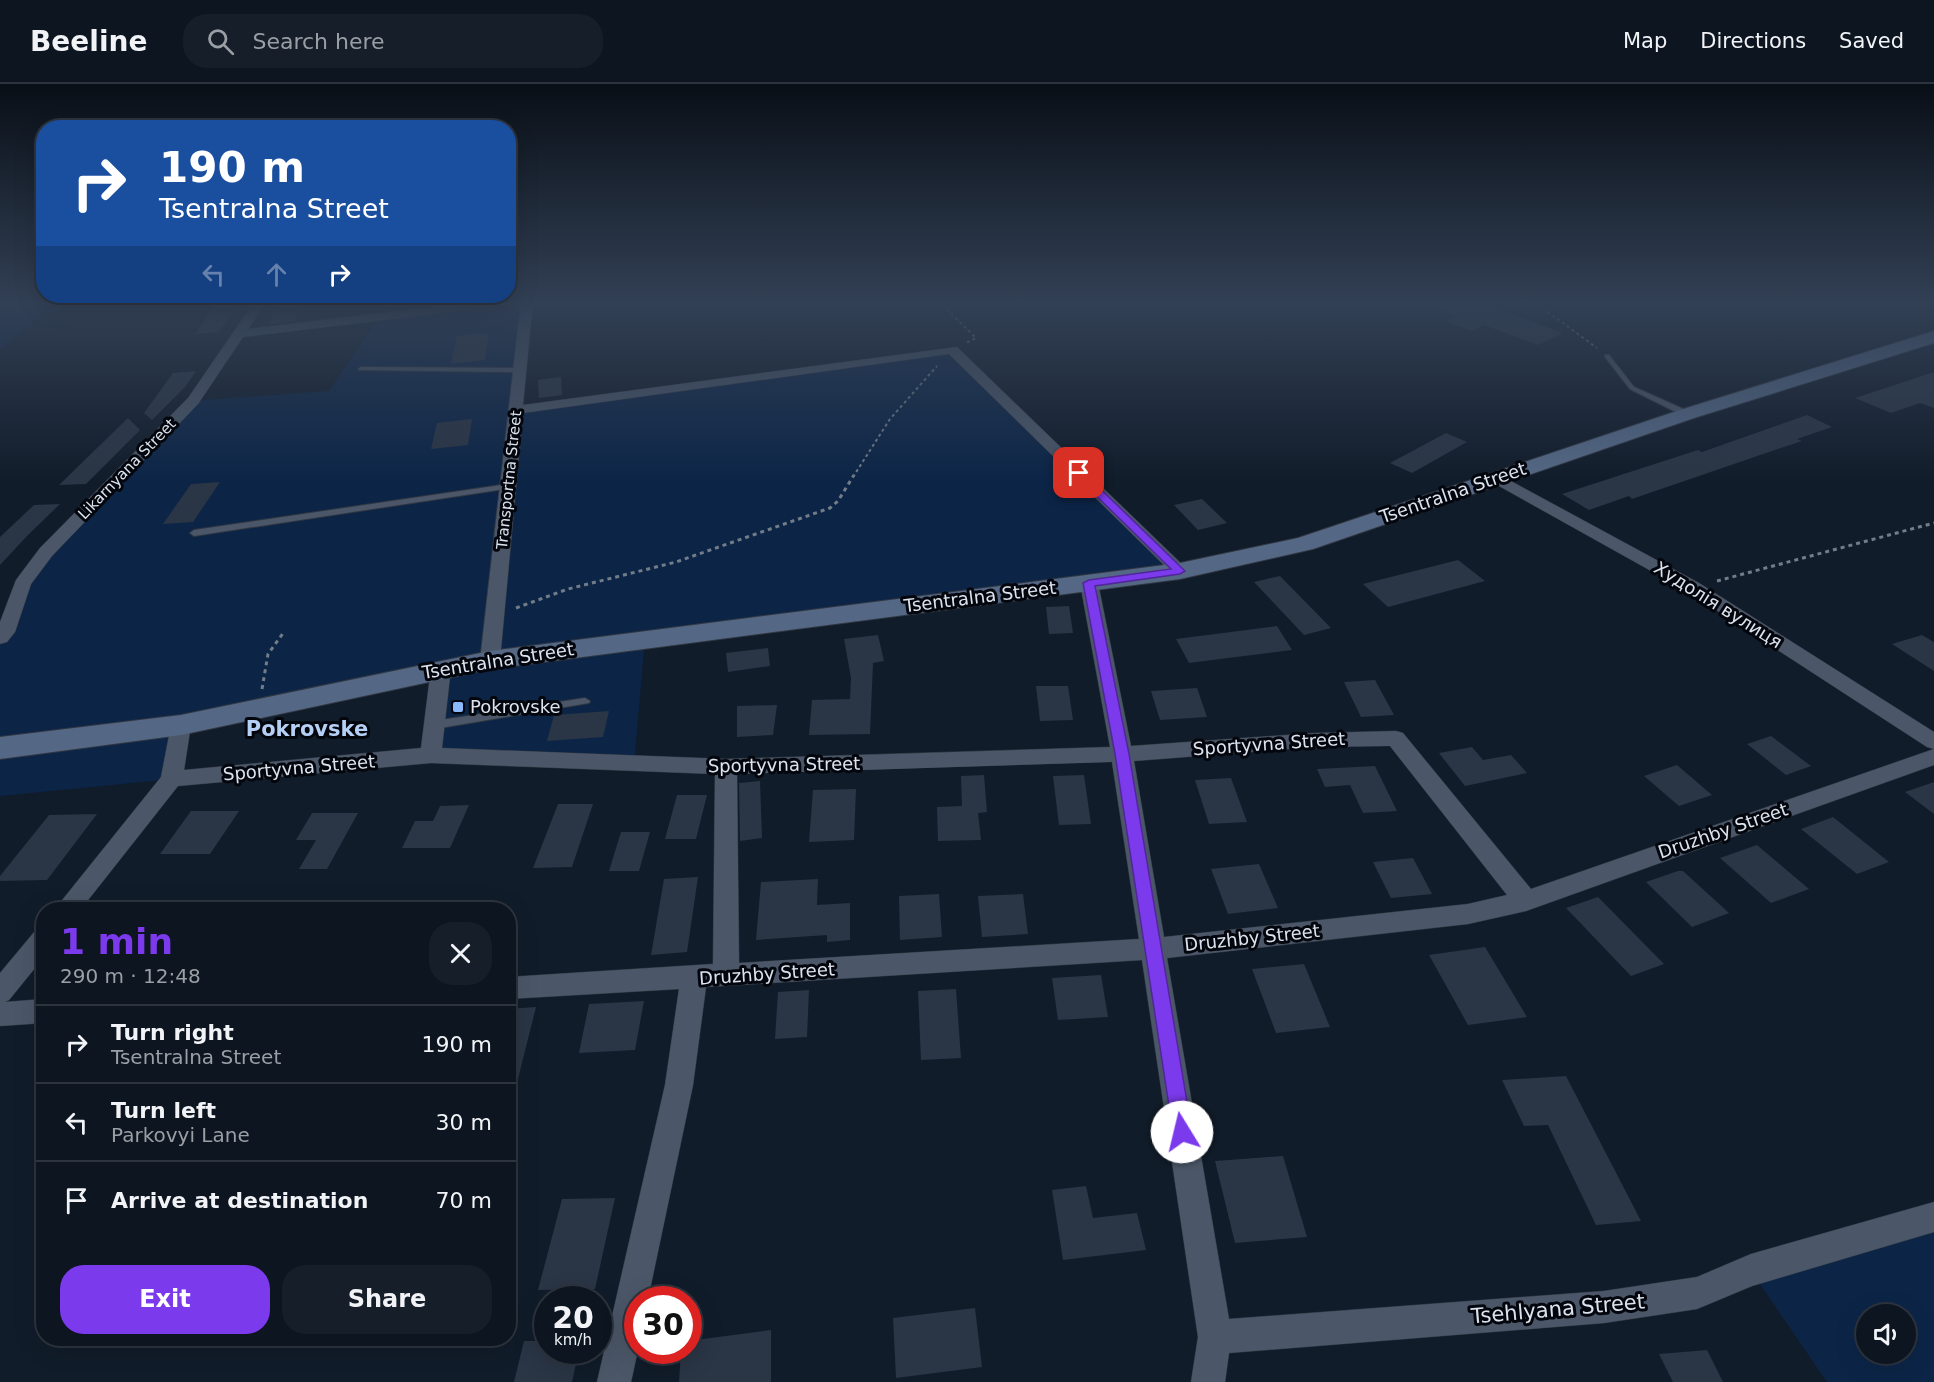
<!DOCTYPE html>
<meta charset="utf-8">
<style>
:root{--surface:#0d1520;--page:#161e29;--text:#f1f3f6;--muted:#9a9fa5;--line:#2d343e;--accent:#7c3aed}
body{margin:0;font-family:"DejaVu Sans",sans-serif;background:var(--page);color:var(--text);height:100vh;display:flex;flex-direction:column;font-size:22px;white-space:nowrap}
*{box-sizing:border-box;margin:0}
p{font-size:20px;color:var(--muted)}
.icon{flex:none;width:33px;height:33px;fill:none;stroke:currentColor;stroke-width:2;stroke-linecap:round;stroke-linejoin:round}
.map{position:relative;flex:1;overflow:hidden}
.drawer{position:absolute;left:36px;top:818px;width:480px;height:444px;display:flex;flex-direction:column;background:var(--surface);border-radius:24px;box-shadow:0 6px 24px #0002,0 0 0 2px var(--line)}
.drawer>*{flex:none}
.hud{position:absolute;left:36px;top:36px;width:480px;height:183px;border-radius:24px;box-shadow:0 6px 24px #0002,0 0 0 2px var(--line);background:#1a4fa0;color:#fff;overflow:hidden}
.tools{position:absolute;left:1856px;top:1220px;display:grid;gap:12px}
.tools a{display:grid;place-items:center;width:60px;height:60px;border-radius:50%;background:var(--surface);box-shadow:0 6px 24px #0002,0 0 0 2px var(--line);font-size:30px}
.speed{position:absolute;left:534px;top:1202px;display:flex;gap:12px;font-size:30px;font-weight:700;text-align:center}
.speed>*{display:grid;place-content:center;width:78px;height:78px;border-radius:50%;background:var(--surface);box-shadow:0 6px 24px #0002,0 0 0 2px var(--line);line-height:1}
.speed small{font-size:15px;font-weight:400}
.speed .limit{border:9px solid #d22;background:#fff;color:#111}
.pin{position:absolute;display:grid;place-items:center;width:51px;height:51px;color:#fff;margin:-26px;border-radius:12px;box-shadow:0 3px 9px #0006}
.me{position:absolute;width:66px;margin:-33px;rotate:351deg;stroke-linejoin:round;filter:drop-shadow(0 0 4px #0008)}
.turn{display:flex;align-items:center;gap:21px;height:126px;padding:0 24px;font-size:27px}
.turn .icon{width:78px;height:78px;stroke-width:2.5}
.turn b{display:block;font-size:42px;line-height:51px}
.lanes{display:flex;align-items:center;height:57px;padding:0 24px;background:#0003;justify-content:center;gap:30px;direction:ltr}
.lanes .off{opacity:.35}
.round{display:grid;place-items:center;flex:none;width:63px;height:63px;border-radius:24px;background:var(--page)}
.summary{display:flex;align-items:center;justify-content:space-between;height:102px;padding:0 24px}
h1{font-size:36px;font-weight:700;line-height:45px;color:var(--accent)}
.action{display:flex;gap:12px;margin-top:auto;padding:12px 24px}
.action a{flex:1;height:69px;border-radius:24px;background:var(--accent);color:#fff;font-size:24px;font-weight:700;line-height:69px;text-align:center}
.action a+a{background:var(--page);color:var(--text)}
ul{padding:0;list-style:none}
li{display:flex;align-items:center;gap:18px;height:78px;padding:0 24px;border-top:2px solid var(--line)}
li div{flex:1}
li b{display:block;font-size:22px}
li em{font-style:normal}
header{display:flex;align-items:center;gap:36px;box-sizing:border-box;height:84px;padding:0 30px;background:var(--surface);border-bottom:2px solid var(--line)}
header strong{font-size:28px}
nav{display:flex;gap:33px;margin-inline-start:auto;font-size:21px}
.search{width:420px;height:54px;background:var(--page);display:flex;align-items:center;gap:15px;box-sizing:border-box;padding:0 21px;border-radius:24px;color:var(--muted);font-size:22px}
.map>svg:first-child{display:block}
</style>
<header>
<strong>Beeline</strong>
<div class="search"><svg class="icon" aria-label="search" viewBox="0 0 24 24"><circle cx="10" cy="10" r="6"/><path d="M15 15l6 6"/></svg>Search here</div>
<nav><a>Map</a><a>Directions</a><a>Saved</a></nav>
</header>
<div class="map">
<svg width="1934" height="1298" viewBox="0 0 1934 1298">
<rect width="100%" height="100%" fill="#111c2a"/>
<!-- green -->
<g fill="#0c2547" fill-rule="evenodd">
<path d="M0,217H57L0,265Z"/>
<path d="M508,217H527L516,326L952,266L1180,487L645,554L634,680L431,671L441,585L181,641L172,695L0,712V548L22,500L193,317L329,307L379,233Z"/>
<path d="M1934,1133V1298H1827L1751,1187ZM1866,1230H1905V1269H1866Z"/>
</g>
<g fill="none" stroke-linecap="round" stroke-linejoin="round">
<!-- stream -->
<path stroke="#10396e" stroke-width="4.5" d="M0,220L3,217"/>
</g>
<!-- building -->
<g fill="#2a3545">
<path d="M219,217H240L219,248L195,250Z"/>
<path d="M277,217H301L295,237L269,240Z"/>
<path d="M1421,217H1474L1563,249L1538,261L1484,241L1472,247L1446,237L1457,232L1420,219Z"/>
<path d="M489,249L485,276L451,280L457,252Z"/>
<path d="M196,287L185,303L152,336L144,329L173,289Z"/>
<path d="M1934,288V324L1920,319L1891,329L1855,314Z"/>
<path d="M561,293L562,311L539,314L538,296Z"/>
<path d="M1807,331L1832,343L1797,355L1802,357L1769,368L1632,415L1629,412L1589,426L1562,410L1698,366L1702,368Z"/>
<path d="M128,334L140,346L86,400L59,401Z"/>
<path d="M472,335L468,361L431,365L437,339Z"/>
<path d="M1446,349L1467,358L1412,389L1390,379Z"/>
<path d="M220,398L193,438L163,440L191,400Z"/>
<path d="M1202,415L1227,439L1198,446L1174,421Z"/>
<path d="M60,420L27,452L0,481V453L34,421Z"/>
<path d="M1458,476L1485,497L1388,523L1363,500Z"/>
<path d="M1280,492L1331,544L1304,551L1254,498Z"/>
<path d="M1069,522L1073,549L1049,550L1046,523Z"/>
<path d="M1277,542L1292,566L1189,579L1176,555Z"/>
<path d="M878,551L884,577L873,579L870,650L809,651L812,616L850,615L851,594L844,555Z"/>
<path d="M1922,551L1934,558V587L1892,560Z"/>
<path d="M768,564L770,582L728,588L726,569Z"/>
<path d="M1375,596L1394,631L1361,633L1344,598Z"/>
<path d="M1036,602H1068L1073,636L1040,637Z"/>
<path d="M1197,604L1207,633L1160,636L1151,607Z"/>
<path d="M777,621L773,651L737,653V622Z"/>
<path d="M609,627L603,653L547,657L554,631Z"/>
<path d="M1771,652L1811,682L1786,691L1747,660Z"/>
<path d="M1472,663L1483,676L1511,671L1527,689L1465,702L1439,669Z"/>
<path d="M1677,681L1712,711L1679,722L1644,692Z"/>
<path d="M1375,682L1397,727L1363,729L1350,701L1325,703L1317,685Z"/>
<path d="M984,691L987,728L978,729L981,756L938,757L937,723L962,722L961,692Z"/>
<path d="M1084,691L1091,740L1059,741L1053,692Z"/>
<path d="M1231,694L1247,738L1209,740L1195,696Z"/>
<path d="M760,697L762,754L740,757L739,699Z"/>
<path d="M1934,698V730L1905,708Z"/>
<path d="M856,705L854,756L809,758L813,706Z"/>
<path d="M677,711H707L696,755H665Z"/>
<path d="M558,720H593L572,783L533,784Z"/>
<path d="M469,721L450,764H402L415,737H433L440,722Z"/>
<path d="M191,727H239L210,770H160Z"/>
<path d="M312,729H358L327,785H299L316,756H296Z"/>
<path d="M97,730L47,796L0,797V792L49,731Z"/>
<path d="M1833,733L1889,778L1857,790L1801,745Z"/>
<path d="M621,748H650L639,787H609Z"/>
<path d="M1757,761L1809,805L1771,819L1720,774Z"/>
<path d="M1413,774L1432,810L1391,814L1373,778Z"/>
<path d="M1259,780L1278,824L1228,830L1211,785Z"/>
<path d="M1678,787H1683L1729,829L1692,843L1646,798Z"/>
<path d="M698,793L687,868L651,871L664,795Z"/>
<path d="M818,795L817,821L850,819V856L827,858V851L756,856L761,798Z"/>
<path d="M939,810L942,853L900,856L899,812Z"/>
<path d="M1023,810L1028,850L982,853L978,812Z"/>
<path d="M1598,813L1664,880L1631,892L1566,824Z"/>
<path d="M1485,863L1527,933L1468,941L1429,871Z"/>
<path d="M1304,880L1330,943L1276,949L1252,885Z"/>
<path d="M1101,891L1108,933L1058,936L1052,894Z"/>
<path d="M956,905L961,974L921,976L918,907Z"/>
<path d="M809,906L807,953L775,955L778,908Z"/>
<path d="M644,917L635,966L579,969L589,920Z"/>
<path d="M536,923L515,1007L508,1006V925Z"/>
<path d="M1566,992L1641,1137L1596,1141L1548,1041L1524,1042L1502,996Z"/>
<path d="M1283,1072L1307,1153L1235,1159L1215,1077Z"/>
<path d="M1086,1102L1093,1134L1137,1129L1146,1166L1063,1176L1052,1106Z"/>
<path d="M615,1114L595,1205L538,1206L562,1115Z"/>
<path d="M975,1224L982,1283L896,1294L893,1234Z"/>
<path d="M771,1246V1298H679L681,1266H688V1257Z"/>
<path d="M524,1257H548V1266H579L572,1298H514Z"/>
<path d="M1707,1266L1723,1298H1673L1659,1270Z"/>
</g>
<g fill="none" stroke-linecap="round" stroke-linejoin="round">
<defs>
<g id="lane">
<path d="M1605,271H1609L1634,303L1690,328V332H1684L1630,305L1605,273Z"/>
<path d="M361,283L520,284L523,286L520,288L359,286L358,285Z"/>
<path d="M508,400L512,402L511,404L194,452L190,449L194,446Z"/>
<path d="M585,614L590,617L589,619L434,645L429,641L434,637Z"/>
</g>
<g id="street">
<path d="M255,217H267L248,245L480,217H514L508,221L243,253L198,320L52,472L31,500L15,548L7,558L0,560V538L16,496L40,464L188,314Z"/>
<path d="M521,217H533L523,321L957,263L1189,487L1186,491H1174L949,270L523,329L500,576L497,580L490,582L483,580L480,576Z"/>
<path d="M1496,389L1699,499L1934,648V681L1526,827L1468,840L1167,874L1229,1235L1604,1207L1697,1193L1751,1170L1934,1118V1148L1752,1202L1697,1225L1604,1239L1229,1269L1225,1298H1191L1198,1253L1142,876L706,903L693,1001L648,1215H638V1266L631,1298H597L665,1001L679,905L508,915V893L713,880L715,690L431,679L178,702L81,825H55L161,693L171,641L174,636L181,634L188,636L191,641L184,686L421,664L431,584L434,579L441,578L448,579L451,584L442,664L726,675L1110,663L1080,499L1083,495H1095L1098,499L1131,662L1315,649L1396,647L1403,649L1531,805L1934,665L1927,663L1687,507L1490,397L1488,394ZM1390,662L1507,811L1468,820L1164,853L1134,677L1315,663ZM1112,678L1139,855L739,879L737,690Z"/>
<path d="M44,844V873L9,916L5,918L44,915V939L0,942V889L35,847Z"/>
</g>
<path id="secondary" d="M1934,247V259L1694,334L1313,465L1180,495L490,585L181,651L0,675V653L181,631L490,567L1180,479L1298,454L1680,326Z"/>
</defs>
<!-- lane casing -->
<use href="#lane" stroke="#313742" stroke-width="2"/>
<!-- street casing -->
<use href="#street" stroke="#313742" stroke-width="1"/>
<!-- secondary casing -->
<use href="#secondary" stroke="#313742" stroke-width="2"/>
<!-- path-far1 -->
<g stroke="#737c89" stroke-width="2" stroke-dasharray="3 3" stroke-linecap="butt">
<path d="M938,217L976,254L966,259"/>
<path d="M1533,217L1597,264"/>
<path d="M853,393L890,335L937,282"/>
</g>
<!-- path -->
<g stroke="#737c89" stroke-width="3" stroke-dasharray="4 4" stroke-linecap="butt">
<path d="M1717,497L1934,439"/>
<path d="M516,524L568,505L676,478L830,424L838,417L854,391"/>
<path d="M262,605L268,570L284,548"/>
</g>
<!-- lane -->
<use href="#lane" fill="#4b5768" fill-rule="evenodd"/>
<!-- street -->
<use href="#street" fill="#4b5768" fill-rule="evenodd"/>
<!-- secondary -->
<use href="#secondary" fill="#546885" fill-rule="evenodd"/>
</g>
<!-- sky -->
<linearGradient id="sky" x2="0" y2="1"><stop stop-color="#090f17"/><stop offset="0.55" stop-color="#324055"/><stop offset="1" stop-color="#324055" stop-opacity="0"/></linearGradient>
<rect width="1934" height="398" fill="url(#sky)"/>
<!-- route -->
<path fill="#7c3aed" stroke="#51269a" stroke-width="1.5" d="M1075,387H1082L1185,487L1180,490L1095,502L1129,670L1192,1048L1189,1054L1182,1057L1175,1054L1173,1048L1115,670L1083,499L1089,496L1171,485L1075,391Z"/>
<!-- markers -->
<rect fill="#8abafc" stroke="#03060c" stroke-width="2" x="452" y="617" width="12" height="12" rx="3"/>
<g text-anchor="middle" stroke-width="6" stroke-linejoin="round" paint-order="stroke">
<!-- far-street labels -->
<g font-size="15" fill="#dce3ee" stroke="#03060c">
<text transform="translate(127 385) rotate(-46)" y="5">Likarnyana Street</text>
<text transform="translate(509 396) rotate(-84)" y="5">Transportna Street</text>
</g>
<!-- street labels -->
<g font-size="18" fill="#dce3ee" stroke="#03060c">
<text transform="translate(1453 409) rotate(-19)" y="6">Tsentralna Street</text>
<text transform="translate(980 513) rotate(-7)" y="6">Tsentralna Street</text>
<text transform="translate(1718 521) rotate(32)" y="6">Худолія вулиця</text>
<text transform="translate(498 577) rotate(-9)" y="6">Tsentralna Street</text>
<text transform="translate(1269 660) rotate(-4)" y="6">Sportyvna Street</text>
<text transform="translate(784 681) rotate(-1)" y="6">Sportyvna Street</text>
<text transform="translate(299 684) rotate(-5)" y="6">Sportyvna Street</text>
<text transform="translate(1723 747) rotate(-19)" y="6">Druzhby Street</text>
<text transform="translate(1252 854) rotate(-6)" y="6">Druzhby Street</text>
<text transform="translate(767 890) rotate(-4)" y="6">Druzhby Street</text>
</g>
<!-- poi labels -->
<g font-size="18" fill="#dce3ee" stroke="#03060c" text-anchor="start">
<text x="470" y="629">Pokrovske</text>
</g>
<!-- quarter labels -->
<g font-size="21" font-weight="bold" fill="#b5cff5" stroke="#03060c">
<text x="307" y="652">Pokrovske</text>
</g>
<!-- near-street labels -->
<g font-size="21" fill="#dce3ee" stroke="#03060c">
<text transform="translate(1558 1225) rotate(-5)" y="7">Tsehlyana Street</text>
</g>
</g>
</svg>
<div class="tools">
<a><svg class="icon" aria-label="sound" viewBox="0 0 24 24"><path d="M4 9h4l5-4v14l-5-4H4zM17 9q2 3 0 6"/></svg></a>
</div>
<div class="speed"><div>20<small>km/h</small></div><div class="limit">30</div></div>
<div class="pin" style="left:1079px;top:389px;background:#d93025"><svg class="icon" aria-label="arrive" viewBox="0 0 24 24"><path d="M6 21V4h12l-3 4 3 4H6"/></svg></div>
<svg class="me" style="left:1182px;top:1048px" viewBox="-20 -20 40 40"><circle r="19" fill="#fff"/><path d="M0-13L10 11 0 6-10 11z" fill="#7c3aed"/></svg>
<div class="hud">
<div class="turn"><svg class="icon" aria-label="right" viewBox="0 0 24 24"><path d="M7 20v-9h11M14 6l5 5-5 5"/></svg><div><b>190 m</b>Tsentralna Street</div></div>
<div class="lanes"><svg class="icon off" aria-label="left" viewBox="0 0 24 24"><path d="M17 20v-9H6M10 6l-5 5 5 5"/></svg><svg class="icon off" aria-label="ahead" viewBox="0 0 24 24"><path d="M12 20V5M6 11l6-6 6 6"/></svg><svg class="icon" aria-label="right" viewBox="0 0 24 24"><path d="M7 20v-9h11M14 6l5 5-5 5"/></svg></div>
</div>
<section class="drawer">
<div class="summary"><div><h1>1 min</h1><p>290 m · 12:48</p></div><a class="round"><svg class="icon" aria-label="close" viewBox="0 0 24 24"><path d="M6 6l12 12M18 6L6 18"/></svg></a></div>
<ul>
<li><svg class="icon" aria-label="right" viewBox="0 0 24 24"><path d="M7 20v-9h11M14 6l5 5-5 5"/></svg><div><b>Turn right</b><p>Tsentralna Street</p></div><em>190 m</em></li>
<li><svg class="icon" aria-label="left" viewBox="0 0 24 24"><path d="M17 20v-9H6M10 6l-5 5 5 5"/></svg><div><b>Turn left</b><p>Parkovyi Lane</p></div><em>30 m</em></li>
<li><svg class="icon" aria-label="arrive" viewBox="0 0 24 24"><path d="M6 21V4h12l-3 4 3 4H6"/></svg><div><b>Arrive at destination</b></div><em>70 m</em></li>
</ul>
<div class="action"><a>Exit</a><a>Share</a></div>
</section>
</div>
